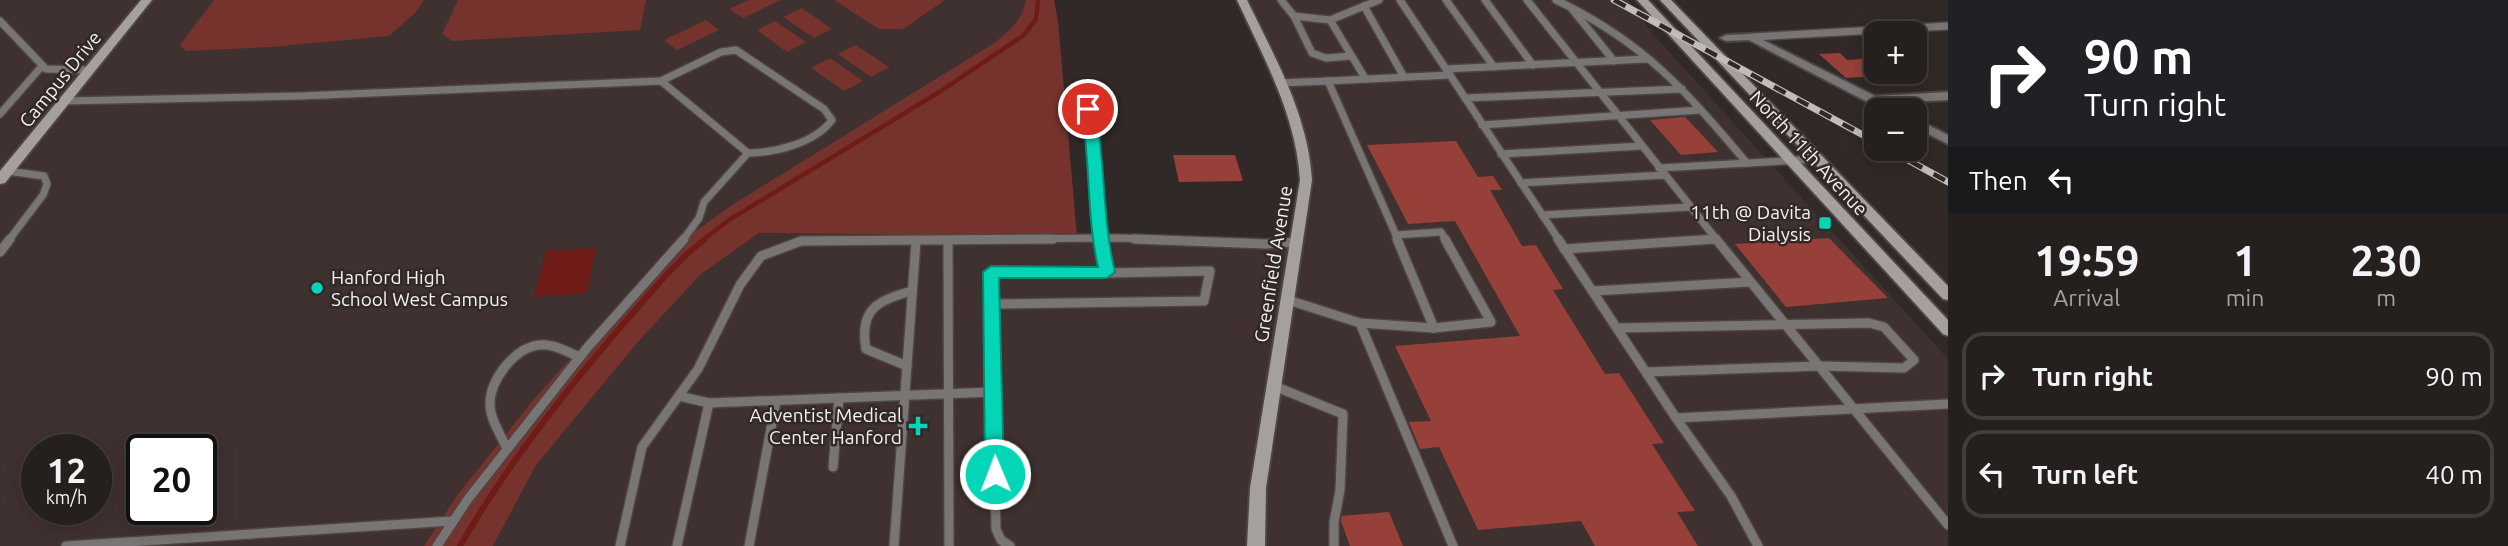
<!DOCTYPE html>
<meta charset="utf-8">
<style>
:root{--surface:#251f1e;--page:#312c2b;--text:#f1f3f6;--muted:#a3a2a4;--line:#423d3c}
body{margin:0;font-family:Ubuntu,sans-serif;background:var(--page);color:var(--text);height:100vh;display:flex;flex-direction:column;font-size:26px;white-space:nowrap}
*{box-sizing:border-box;margin:0}
p{font-size:23px;color:var(--muted)}
.icon{flex:none;width:38px;height:38px;fill:none;stroke:currentColor;stroke-width:2;stroke-linecap:round;stroke-linejoin:round}
.map{position:relative;flex:1;overflow:hidden}
.side{display:flex;flex-direction:column;background:var(--surface);width:560px}
.side>*{flex:none}
.top-card{background:#202124;color:#fff;overflow:hidden}
.controls{position:absolute;left:1864px;top:21px;display:grid;gap:14px}
.controls a{display:grid;place-items:center;width:63px;height:63px;border-radius:14px;background:var(--surface);box-shadow:0 4px 18px #0003,0 0 0 2px var(--line);font-size:35px}
.speed{position:absolute;left:21px;top:434px;display:flex;gap:14px;font-size:35px;font-weight:700;text-align:center}
.speed>*{display:grid;place-content:center;width:91px;height:91px;border-radius:50%;background:var(--surface);box-shadow:0 4px 18px #0003,0 0 0 2px var(--line);line-height:1}
.speed small{font-size:18px;font-weight:400}
.speed .limit{border:4px solid #111;border-radius:10px;background:#fff;color:#111}
.pin{position:absolute;display:grid;place-items:center;width:60px;height:60px;color:#fff;margin:-30px;border:4px solid #fff;border-radius:50%;box-shadow:0 2px 7px #0007}
.me{position:absolute;width:77px;margin:-38px;rotate:359deg;stroke-linejoin:round;filter:drop-shadow(0 0 5px #0008)}
.turn{display:flex;align-items:center;gap:24px;height:147px;padding:0 21px;font-size:32px}
.turn .icon{width:91px;height:91px;stroke-width:2.5}
.turn b{display:block;font-size:49px;line-height:60px}
.then{display:flex;align-items:center;height:66px;padding:0 21px;background:#0003;gap:14px;font-size:26px}
.eta{display:flex;justify-content:space-evenly;align-items:center;height:119px;text-align:center}
.eta b{font-size:42px;font-weight:600;line-height:49px}
ul{padding:0;list-style:none}
li{display:flex;align-items:center;gap:21px;height:88px;margin:0 14px 10px;padding:0 7px;border:4px solid var(--line);border-radius:21px}
li div{flex:1}
li b{display:block;font-size:26px}
li em{font-style:normal}
main{display:flex;flex:1;min-height:0}
.map>svg:first-child{display:block}
</style>
<main>
<div class="map">
<svg width="1948" height="546" viewBox="0 0 1948 546">
<rect width="100%" height="100%" fill="#312928"/>
<!-- built -->
<g fill="#3f312f" fill-rule="evenodd">
<path d="M0,0H1026L1024,13L1014,27L994,43L666,252L533,400L456,497L424,546H0ZM37,450H96V509H37ZM142,450H201V509H142Z"/>
<path d="M1242,0H1628L1653,34L1948,359V546H493L536,465L638,342L701,274L759,233L1297,238L1307,158Z"/>
</g>
<!-- green -->
<g fill="#76332d">
<path d="M214,0H424L414,14L389,36L271,47L186,51L180,45Z"/>
<path d="M458,0H646L640,30L452,41L442,34Z"/>
<path d="M749,0H781L743,18L729,9Z"/>
<path d="M834,0H945L903,29H879Z"/>
<path d="M1026,0H1054L1058,21L1077,236L759,233L701,274L638,342L536,465L493,546H424L456,497L533,400L666,252L732,205L994,43C1010,30 1022,21 1026,0Z"/>
<path d="M802,8L832,29L814,38L783,17Z"/>
<path d="M706,20L719,30L677,50L664,40Z"/>
<path d="M775,21L806,42L787,52L757,30Z"/>
<path d="M856,45L889,67L871,77L838,54Z"/>
<path d="M830,58L863,81L844,91L811,68Z"/>
</g>
<!-- water -->
<path fill="#6f1b17" d="M596,248L587,293L534,297L546,251Z"/>
<g fill="none" stroke-linecap="round" stroke-linejoin="round">
<!-- stream-far1 -->
<path stroke="#6f1b17" stroke-width="4.5" d="M703,240L729,220L941,91L1024,35L1036,19L1038,0"/>
<!-- stream -->
<path stroke="#6f1b17" stroke-width="6" d="M460,546C506,466 564,393 624,323C650,294 674,263 705,239"/>
</g>
<!-- building -->
<g fill="#974039">
<path d="M1840,53L1847,60L1876,58V76L1846,78L1819,54Z"/>
<path d="M1685,117L1718,152L1681,155L1650,120Z"/>
<path d="M1456,141L1478,177L1493,176L1502,190H1490L1522,246L1536,245L1563,289L1553,290L1605,374L1619,373L1664,443L1652,444L1695,511L1677,512L1698,546H1595L1581,521L1478,530L1439,447L1420,449L1409,422L1431,421L1395,346L1520,336L1455,221L1408,224L1367,145Z"/>
<path d="M1173,155H1235L1243,181L1179,182Z"/>
<path d="M1829,238L1888,298L1786,307L1735,244Z"/>
<path d="M1389,512L1403,546H1350L1341,521L1342,516Z"/>
</g>
<g fill="none" stroke-linecap="round" stroke-linejoin="round">
<defs>
<g id="lane-far1">
<path d="M1281,0L1294,16L1330,20L1365,78"/>
<path d="M1400,0L1446,69"/>
<path d="M1446,0L1494,67"/>
<path d="M1485,0L1533,65"/>
<path d="M1527,0L1717,240"/>
<path d="M1556,0C1644,42 1686,91 1747,163"/>
<path d="M1364,6L1404,77"/>
<path d="M1572,9L1614,61"/>
<path d="M1294,16L1312,53L1326,58L1351,56"/>
<path d="M1330,20L1379,0"/>
<path d="M0,21L46,69L90,70"/>
<path d="M1751,37L1948,26"/>
<path d="M736,50L824,109L832,120C815,143 775,153 748,153L661,81L721,52Z"/>
<path d="M1328,81L1450,75"/>
<path d="M1279,83L1328,81L1396,235"/>
<path d="M1084,91L1095,146L1099,240"/>
<path d="M1465,98L1682,89"/>
<path d="M64,101L300,96L661,81"/>
<path d="M0,114L42,66"/>
<path d="M1482,125L1700,110"/>
<path d="M1501,154L1641,146"/>
<path d="M1659,168L1818,159"/>
<path d="M7,171L44,176L47,184L43,195L9,240"/>
<path d="M1521,183L1665,175"/>
<path d="M1542,215L1690,207"/>
<path d="M683,240L699,218L704,202L748,153"/>
<path d="M867,240L1119,238L1177,240"/>
<path d="M1398,240L1396,235L1441,232L1446,240"/>
<path d="M1559,240L1446,69L1647,59"/>
<path d="M1695,240L1716,239"/>
</g>
<g id="lane">
<path d="M1134,239L1266,244L1296,242"/>
<path d="M1397,239L1434,328"/>
<path d="M1558,239L1676,418L1731,496L1758,546"/>
<path d="M1716,239L1948,525"/>
<path d="M948,241L949,546"/>
<path d="M1564,249L1716,239"/>
<path d="M0,252L10,239"/>
<path d="M1593,291L1750,282"/>
<path d="M1288,300L1360,323L1453,546"/>
<path d="M992,304L1204,301L1210,271L1107,273"/>
<path d="M1360,323L1434,328"/>
<path d="M1434,328L1491,322L1445,239"/>
<path d="M1617,328L1869,323L1884,327L1914,360L1904,368L1819,366L1646,372"/>
<path d="M907,366L866,349C859,310 877,300 912,291"/>
<path d="M1274,386L1343,414L1340,490L1334,522V546"/>
<path d="M993,392L996,529L1001,540L1010,546"/>
<path d="M679,396L709,403L993,392L991,272L1107,273L1099,239"/>
<path d="M1676,418L1948,404"/>
<path d="M507,449C501,435 490,419 490,404C490,380 514,348 539,345C553,343 567,352 580,357"/>
<path d="M833,467L839,398"/>
<path d="M66,546L452,521"/>
<path d="M437,546L468,499L587,348L684,239"/>
<path d="M620,546L642,447L698,369L740,285L761,256L801,241L1053,239"/>
<path d="M677,546L709,403"/>
<path d="M749,546L776,402"/>
<path d="M894,546L916,241"/>
</g>
<g id="street">
<path d="M1751,34L1875,96L1948,92V100L1888,103L1898,110H1883L1749,40L1726,41L1720,38L1726,35Z"/>
<path d="M1914,118L1948,135V144L1914,127Z"/>
</g>
<g id="secondary">
<path d="M141,0H152L5,183L0,184V171Z"/>
<path d="M1237,0H1247C1275,58 1308,114 1312,180L1266,488L1265,546H1247L1250,488L1300,180C1296,115 1264,58 1237,0Z"/>
<path d="M1637,0H1648L1948,320V336L1943,334Z"/>
<path d="M1660,0H1671L1948,286V300L1943,299Z"/>
</g>
</defs>
<!-- lane-far1 casing -->
<use href="#lane-far1" stroke="#4d4544" stroke-width="10"/>
<!-- lane casing -->
<use href="#lane" stroke="#4d4544" stroke-width="12"/>
<!-- street casing -->
<use href="#street" stroke="#4d4544" stroke-width="4"/>
<!-- secondary casing -->
<use href="#secondary" stroke="#4d4544" stroke-width="4"/>
<!-- lane-far1 -->
<use href="#lane-far1" stroke="#797574" stroke-width="7"/>
<!-- lane -->
<use href="#lane" stroke="#797574" stroke-width="9"/>
<!-- street -->
<use href="#street" fill="#797574" fill-rule="evenodd"/>
<!-- secondary -->
<use href="#secondary" fill="#a59f9e" fill-rule="evenodd"/>
<defs>
<g id="rail">
<path d="M1614,0L1876,142"/>
<path d="M1888,149L1948,182"/>
</g>
</defs>
<!-- rail casing -->
<use href="#rail" stroke="#c3bcbc" stroke-width="7"/>
<!-- rail -->
<use href="#rail" stroke="#312928" stroke-width="4.5" stroke-dasharray="13" stroke-linecap="butt"/>
</g>
<!-- route -->
<path fill="#03d5b6" stroke="#028a76" stroke-width="2" d="M1088,105L1095,109C1106,164 1102,219 1115,272L1107,278H999L1004,474L1001,480L995,483L988,480L985,474L983,272L991,266L1098,267C1086,215 1091,162 1081,109Z"/>
<!-- markers -->
<g fill="#03d5b6" stroke="#312928" stroke-width="2.5">
<rect x="1818" y="216" width="14" height="14" rx="3.5"/>
<circle cx="317" cy="288" r="7"/>
<path d="M914.5 415.5h7v7h7v7h-7v7h-7v-7h-7v-7h7z"/>
</g>
<g text-anchor="middle" stroke-width="5" stroke-linejoin="round" paint-order="stroke">
<!-- street labels -->
<g font-size="19" fill="#f6f0f0" stroke="#312928">
<text transform="translate(60 79) rotate(-51)" y="7">Campus Drive</text>
<text transform="translate(1809 153) rotate(47)" y="7">North 11th Avenue</text>
<text transform="translate(1273 264) rotate(-81)" y="7">Greenfield Avenue</text>
</g>
<!-- poi labels -->
<g font-size="19" fill="#f6f0f0" stroke="#312928" text-anchor="end">
<text x="1811" y="219">11th @ Davita<tspan x="1811" dy="22">Dialysis</tspan></text>
<text x="331" y="284" text-anchor="start">Hanford High<tspan x="331" dy="22">School West Campus</tspan></text>
<text x="902" y="422">Adventist Medical<tspan x="902" dy="22">Center Hanford</tspan></text>
</g>
</g>
</svg>
<div class="controls">
<a>+</a>
<a>−</a>
</div>
<div class="speed"><div>12<small>km/h</small></div><div class="limit">20</div></div>
<div class="pin" style="left:1088px;top:109px;background:#d93025"><svg class="icon" aria-label="arrive" viewBox="0 0 24 24"><path d="M6 21V4h12l-3 4 3 4H6"/></svg></div>
<svg class="me" style="left:995px;top:474px" viewBox="-20 -20 40 40"><circle r="17" fill="#03d5b6" stroke="#fff" stroke-width="3"/><path d="M0-11L8 9 0 5-8 9z" fill="#fff"/></svg>
</div>
<section class="side">
<div class="top-card">
<div class="turn"><svg class="icon" aria-label="right" viewBox="0 0 24 24"><path d="M7 20v-9h11M14 6l5 5-5 5"/></svg><div><b>90 m</b>Turn right</div></div>
<div class="then">Then<svg class="icon" aria-label="left" viewBox="0 0 24 24"><path d="M17 20v-9H6M10 6l-5 5 5 5"/></svg></div>
</div>
<div class="eta">
<div><b>19:59</b><p>Arrival</p></div>
<div><b>1</b><p>min</p></div>
<div><b>230</b><p>m</p></div>
</div>
<ul>
<li><svg class="icon" aria-label="right" viewBox="0 0 24 24"><path d="M7 20v-9h11M14 6l5 5-5 5"/></svg><div><b>Turn right</b></div><em>90 m</em></li>
<li><svg class="icon" aria-label="left" viewBox="0 0 24 24"><path d="M17 20v-9H6M10 6l-5 5 5 5"/></svg><div><b>Turn left</b></div><em>40 m</em></li>
</ul>
</section>
</main>
